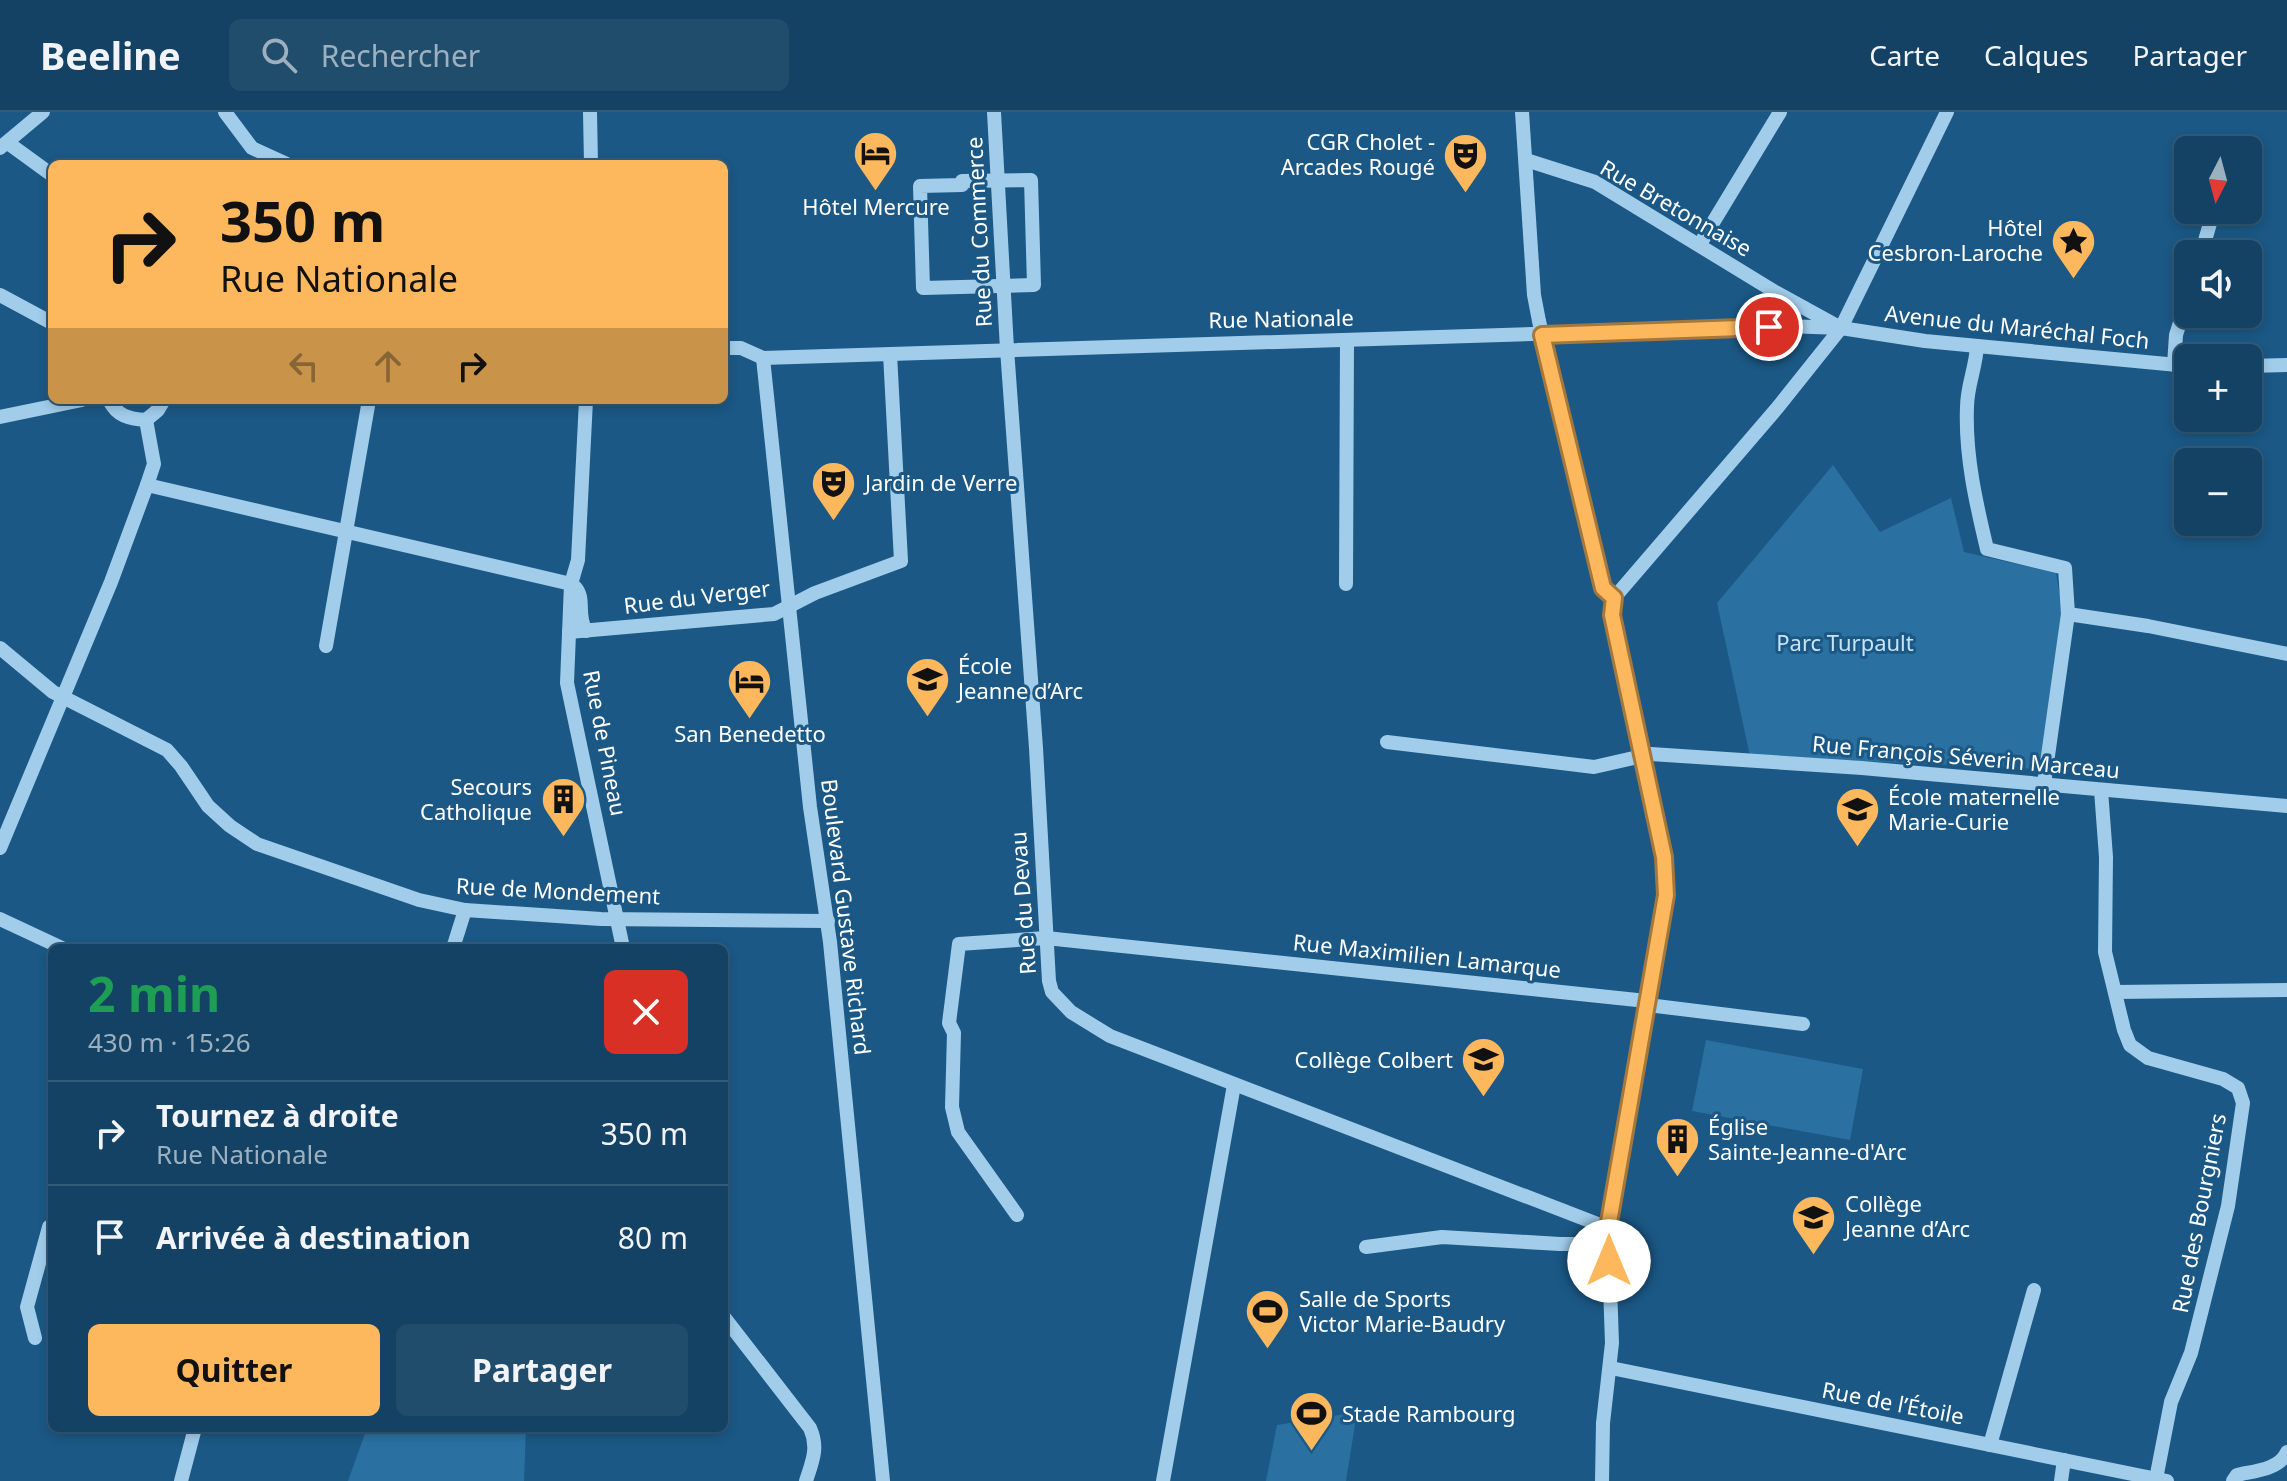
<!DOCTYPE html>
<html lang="fr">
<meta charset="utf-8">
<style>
:root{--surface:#144264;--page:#214d6d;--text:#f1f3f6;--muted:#9db0bf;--line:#335b78;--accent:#fdb85d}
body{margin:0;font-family:"Noto Sans",sans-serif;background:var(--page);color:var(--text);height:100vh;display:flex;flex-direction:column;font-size:30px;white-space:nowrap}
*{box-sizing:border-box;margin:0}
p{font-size:26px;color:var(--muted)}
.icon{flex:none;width:44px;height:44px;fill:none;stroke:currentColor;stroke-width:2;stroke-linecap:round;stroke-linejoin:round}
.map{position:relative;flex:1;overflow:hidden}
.details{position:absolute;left:48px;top:832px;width:680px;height:488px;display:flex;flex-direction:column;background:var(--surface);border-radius:12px;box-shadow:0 4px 12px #0003,0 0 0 2px var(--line)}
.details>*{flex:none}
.hud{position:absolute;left:48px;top:48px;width:680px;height:244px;border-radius:12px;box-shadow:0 4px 12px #0003,0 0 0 2px var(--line);background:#fdb85d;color:#111;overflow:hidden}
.needle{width:52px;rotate:186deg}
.buttons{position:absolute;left:2174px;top:24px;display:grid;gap:16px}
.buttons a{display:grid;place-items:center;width:88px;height:88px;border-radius:12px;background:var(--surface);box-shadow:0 4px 12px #0003,0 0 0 2px var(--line);font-size:40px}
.pin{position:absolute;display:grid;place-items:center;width:68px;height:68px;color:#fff;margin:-34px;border:4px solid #fff;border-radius:50%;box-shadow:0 2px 8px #0007}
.me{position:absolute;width:88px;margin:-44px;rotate:0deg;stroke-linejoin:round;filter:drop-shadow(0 0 6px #0008)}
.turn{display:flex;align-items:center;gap:28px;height:168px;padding:0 40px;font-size:36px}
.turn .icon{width:104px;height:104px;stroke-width:2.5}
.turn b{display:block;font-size:56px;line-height:68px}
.lanes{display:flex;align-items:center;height:76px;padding:0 40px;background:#0003;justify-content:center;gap:40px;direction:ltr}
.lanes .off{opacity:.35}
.round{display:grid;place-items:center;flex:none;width:84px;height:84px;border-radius:12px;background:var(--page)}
.overview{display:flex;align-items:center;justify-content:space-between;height:136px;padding:0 40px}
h1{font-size:48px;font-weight:700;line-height:60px;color:#1e9e55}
.button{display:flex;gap:16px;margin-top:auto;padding:16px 40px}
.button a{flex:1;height:92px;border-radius:12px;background:var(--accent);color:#111;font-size:32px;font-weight:700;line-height:92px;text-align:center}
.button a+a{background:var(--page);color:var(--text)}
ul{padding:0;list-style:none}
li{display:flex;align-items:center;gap:24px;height:104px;padding:0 40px;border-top:2px solid var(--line)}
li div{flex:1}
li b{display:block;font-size:30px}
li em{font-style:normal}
header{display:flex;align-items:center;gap:48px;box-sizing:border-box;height:112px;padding:0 40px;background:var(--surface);border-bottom:2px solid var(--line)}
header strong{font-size:38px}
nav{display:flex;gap:44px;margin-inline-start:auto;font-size:28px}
.search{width:560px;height:72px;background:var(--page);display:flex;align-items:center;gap:20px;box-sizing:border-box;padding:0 28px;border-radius:12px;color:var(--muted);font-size:30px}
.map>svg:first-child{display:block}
</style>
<header>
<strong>Beeline</strong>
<div class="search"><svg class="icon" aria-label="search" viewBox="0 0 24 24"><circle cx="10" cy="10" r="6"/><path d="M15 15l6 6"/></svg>Rechercher</div>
<nav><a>Carte</a><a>Calques</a><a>Partager</a></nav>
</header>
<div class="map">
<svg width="2287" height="1369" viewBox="0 0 2287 1369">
<rect width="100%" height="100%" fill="#1b5885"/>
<!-- green -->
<g fill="#2a71a2">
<path d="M1833,353L1880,420L1951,386L1964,440L2056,461L2063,502L2039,657L1750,644L1717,491Z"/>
<path d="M1706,928L1863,957L1850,1028L1692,999Z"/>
<path d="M1357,1300L1346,1369H1266L1277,1313Z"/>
<path d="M367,1316H526L524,1369H348Z"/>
</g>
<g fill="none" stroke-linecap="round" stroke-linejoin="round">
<!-- minor -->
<g stroke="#a1cdeb" stroke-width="14">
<path d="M225,0L252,36L287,52"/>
<path d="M590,0L591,52"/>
<path d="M994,0L1007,237L1036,636L1049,869L1052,880L1071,900L1110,924L1608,1116"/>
<path d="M1522,0L1534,183L1539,209L1603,476L1614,486"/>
<path d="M8,31L52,63"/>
<path d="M0,36L43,0"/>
<path d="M2232,38L2234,33"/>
<path d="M1526,48L1595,70L1777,181L1837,214"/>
<path d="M1031,68L1034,173L923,176L920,74L962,73V69Z"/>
<path d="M1700,132L1780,0"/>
<path d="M2201,142L2214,98"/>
<path d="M0,183L52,211"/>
<path d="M1977,234C1976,255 1967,274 1967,295C1965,343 1976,391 1987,437L2065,456L2068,502L2044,672"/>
<path d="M724,236H741L763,246L1786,214L1841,216L1925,229L2188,254"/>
<path d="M763,246L810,695L830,830L883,1369"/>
<path d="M2174,253L2176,223L2188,185"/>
<path d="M2248,254L2287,253"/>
<path d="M109,288C117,304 129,307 146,308L158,298L164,288"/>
<path d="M586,288L578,448L571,472L567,571L623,836"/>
<path d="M0,305L82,288"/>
<path d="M147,373L571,472"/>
<path d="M1346,472L1347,228"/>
<path d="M575,475C586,487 576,503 586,519"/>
<path d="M1614,486L1778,295L1841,216L1947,0"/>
<path d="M2068,502L2148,514L2287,542"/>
<path d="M569,520L774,502L815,481L901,449L890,242"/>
<path d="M326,534L369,288"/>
<path d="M0,536L53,580L167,638L181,654L208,694L230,714L257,732L419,788L465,798L601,807L828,809"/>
<path d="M1387,630L1594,655L1651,642L1862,656L2287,694"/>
<path d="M2101,678L2106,745L2105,840L2124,918L2130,933L2148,946L2223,967L2238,976L2243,991L2228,1094L2191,1241L2171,1290L2156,1367"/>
<path d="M0,736L111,470L147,373L154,352L146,308"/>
<path d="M0,807L62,836"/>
<path d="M453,836L465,798"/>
<path d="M2115,880L2287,878"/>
<path d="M1017,1103L958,1020L952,995L954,921L949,911L959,832L1046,826L1637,888L1648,893L1803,912"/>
<path d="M1366,1135L1442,1125L1560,1132H1608"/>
<path d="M724,1205L810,1316C819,1336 812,1350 806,1369"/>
<path d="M35,1226L27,1195L49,1115L52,1114"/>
<path d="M1611,1256L2167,1369"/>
<path d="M1990,1333L2034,1178"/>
<path d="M181,1369L195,1316"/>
<path d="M1163,1369L1234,973"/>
<path d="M1602,1369L1603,1311L1612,1231L1608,1116L1666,783L1664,745L1612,503L1614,486"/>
<path d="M2061,1369L2064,1348"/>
<path d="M2233,1369L2237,1363C2254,1359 2279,1358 2287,1340"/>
</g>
</g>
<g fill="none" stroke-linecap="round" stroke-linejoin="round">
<defs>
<path id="route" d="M1609,1149L1608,1116L1666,783L1664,745L1612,503L1614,486L1603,476L1542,223L1769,215"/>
</defs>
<!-- route casing -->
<use href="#route" stroke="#a4783c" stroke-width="20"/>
<!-- route -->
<use href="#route" stroke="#fdb85d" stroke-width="14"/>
</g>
<!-- icons -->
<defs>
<symbol id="hotel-pin" viewBox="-11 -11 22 30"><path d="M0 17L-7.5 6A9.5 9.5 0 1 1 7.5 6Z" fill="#fdb85d" stroke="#1b5885"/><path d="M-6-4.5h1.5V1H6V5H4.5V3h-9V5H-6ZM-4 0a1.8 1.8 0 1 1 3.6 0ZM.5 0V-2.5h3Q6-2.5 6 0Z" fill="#111"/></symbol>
<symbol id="theatre-pin" viewBox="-11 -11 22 30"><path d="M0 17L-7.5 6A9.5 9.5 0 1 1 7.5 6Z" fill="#fdb85d" stroke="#1b5885"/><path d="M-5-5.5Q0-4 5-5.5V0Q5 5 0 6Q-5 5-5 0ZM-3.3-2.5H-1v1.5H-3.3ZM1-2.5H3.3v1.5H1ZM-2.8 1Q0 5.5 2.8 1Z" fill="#111"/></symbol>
<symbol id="sight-pin" viewBox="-11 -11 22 30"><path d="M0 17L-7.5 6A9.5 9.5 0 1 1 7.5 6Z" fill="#fdb85d" stroke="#1b5885"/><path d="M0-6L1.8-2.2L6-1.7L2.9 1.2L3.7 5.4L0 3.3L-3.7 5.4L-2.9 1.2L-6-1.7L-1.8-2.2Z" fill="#111"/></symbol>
<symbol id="school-pin" viewBox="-11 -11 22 30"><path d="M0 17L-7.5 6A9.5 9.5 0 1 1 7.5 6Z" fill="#fdb85d" stroke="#1b5885"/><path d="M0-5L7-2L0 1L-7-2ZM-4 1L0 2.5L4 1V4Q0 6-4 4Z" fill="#111"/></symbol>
<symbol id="building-pin" viewBox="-11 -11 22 30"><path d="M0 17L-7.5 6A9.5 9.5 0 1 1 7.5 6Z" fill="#fdb85d" stroke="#1b5885"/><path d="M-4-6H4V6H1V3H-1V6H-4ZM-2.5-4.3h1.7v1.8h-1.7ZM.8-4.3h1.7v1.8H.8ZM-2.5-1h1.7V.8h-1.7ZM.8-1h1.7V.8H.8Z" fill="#111"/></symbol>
<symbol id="stadium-pin" viewBox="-11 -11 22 30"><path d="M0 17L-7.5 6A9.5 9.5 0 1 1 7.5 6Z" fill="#fdb85d" stroke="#1b5885"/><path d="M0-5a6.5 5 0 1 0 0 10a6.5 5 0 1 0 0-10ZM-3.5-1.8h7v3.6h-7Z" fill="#111"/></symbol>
</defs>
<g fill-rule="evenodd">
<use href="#hotel-pin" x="850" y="16" width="51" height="69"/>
<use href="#theatre-pin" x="1440" y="18" width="51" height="69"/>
<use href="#sight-pin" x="2048" y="104" width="51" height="69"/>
<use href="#theatre-pin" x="808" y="346" width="51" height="69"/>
<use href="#school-pin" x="902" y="542" width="51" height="69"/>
<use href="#hotel-pin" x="724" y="544" width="51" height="69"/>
<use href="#building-pin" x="538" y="662" width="51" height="69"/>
<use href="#school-pin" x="1832" y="672" width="51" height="69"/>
<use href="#school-pin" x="1458" y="922" width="51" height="69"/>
<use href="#building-pin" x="1652" y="1002" width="51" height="69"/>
<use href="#school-pin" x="1788" y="1080" width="51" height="69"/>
<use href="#stadium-pin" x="1242" y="1174" width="51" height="69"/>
<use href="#stadium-pin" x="1286" y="1276" width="51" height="69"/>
</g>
<g text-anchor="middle" stroke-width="6" stroke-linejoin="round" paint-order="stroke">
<!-- poi labels -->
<g font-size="22" fill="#fff" stroke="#1b5885" text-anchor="start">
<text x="1435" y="38" text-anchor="end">CGR Cholet -<tspan x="1435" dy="25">Arcades Rougé</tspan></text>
<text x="876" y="103" text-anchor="middle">Hôtel Mercure</text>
<text x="2043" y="124" text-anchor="end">Hôtel<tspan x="2043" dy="25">Cesbron-Laroche</tspan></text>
<text x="865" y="379">Jardin de Verre</text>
<text x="958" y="562">École<tspan x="958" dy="25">Jeanne d’Arc</tspan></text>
<text x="750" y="630" text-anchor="middle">San Benedetto</text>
<text x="532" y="683" text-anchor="end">Secours<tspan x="532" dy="25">Catholique</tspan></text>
<text x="1888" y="693">École maternelle<tspan x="1888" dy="25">Marie-Curie</tspan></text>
<text x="1453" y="956" text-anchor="end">Collège Colbert</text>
<text x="1708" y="1023">Église<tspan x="1708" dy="25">Sainte-Jeanne-d'Arc</tspan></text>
<text x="1845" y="1100">Collège<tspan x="1845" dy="25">Jeanne d’Arc</tspan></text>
<text x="1299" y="1195">Salle de Sports<tspan x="1299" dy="25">Victor Marie-Baudry</tspan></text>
<text x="1342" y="1310">Stade Rambourg</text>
</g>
<!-- street labels -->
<g font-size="22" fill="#fff" stroke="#1b5885">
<text transform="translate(1676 96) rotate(30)" y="8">Rue Bretonnaise</text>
<text transform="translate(979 120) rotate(-93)" y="8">Rue du Commerce</text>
<text transform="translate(1281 207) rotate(-1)" y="8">Rue Nationale</text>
<text transform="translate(2017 215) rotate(6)" y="8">Avenue du Maréchal Foch</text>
<text transform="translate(697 485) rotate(-7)" y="8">Rue du Verger</text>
<text transform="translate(605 631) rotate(79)" y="8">Rue de Pineau</text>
<text transform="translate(1966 645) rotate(5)" y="8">Rue François Séverin Marceau</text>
<text transform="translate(558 779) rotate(3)" y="8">Rue de Mondement</text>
<text transform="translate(1023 791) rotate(-94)" y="8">Rue du Devau</text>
<text transform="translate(846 805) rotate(83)" y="8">Boulevard Gustave Richard</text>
<text transform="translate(1427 844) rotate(6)" y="8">Rue Maximilien Lamarque</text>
<text transform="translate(2199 1101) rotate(-79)" y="8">Rue des Bourgniers</text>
<text transform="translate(1893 1291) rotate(11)" y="8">Rue de l’Étoile</text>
</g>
<!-- park labels -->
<g font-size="22" fill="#c6e4f8" stroke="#1b5885">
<text x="1845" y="539">Parc Turpault</text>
</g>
</g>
</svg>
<div class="buttons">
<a><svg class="needle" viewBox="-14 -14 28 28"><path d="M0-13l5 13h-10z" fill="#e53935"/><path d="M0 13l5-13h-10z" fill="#9db0bf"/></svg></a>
<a><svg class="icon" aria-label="sound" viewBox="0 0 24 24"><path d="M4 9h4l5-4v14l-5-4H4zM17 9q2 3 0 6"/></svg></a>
<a>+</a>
<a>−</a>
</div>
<div class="pin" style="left:1769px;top:215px;background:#d93025"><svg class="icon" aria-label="arrive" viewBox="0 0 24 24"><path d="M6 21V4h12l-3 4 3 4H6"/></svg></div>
<svg class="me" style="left:1609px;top:1149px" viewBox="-20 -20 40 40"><circle r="19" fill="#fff"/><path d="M0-13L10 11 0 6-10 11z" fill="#fdb85d"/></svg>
<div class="hud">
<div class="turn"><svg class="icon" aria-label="right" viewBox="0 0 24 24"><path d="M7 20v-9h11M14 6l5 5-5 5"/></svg><div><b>350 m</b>Rue Nationale</div></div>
<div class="lanes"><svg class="icon off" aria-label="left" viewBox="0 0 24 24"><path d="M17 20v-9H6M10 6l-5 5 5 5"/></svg><svg class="icon off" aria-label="ahead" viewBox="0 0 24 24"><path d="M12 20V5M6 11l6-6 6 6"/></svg><svg class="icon" aria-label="right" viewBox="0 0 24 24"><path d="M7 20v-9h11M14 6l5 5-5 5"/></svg></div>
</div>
<section class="details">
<div class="overview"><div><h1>2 min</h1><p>430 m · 15:26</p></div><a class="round" style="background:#d93025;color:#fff"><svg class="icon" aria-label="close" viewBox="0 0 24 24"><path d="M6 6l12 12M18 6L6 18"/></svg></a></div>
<ul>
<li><svg class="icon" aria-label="right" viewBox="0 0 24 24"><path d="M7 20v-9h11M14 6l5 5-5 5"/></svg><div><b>Tournez à droite</b><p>Rue Nationale</p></div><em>350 m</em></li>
<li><svg class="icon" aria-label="arrive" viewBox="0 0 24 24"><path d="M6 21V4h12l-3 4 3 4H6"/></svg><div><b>Arrivée à destination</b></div><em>80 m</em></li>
</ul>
<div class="button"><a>Quitter</a><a>Partager</a></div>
</section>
</div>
